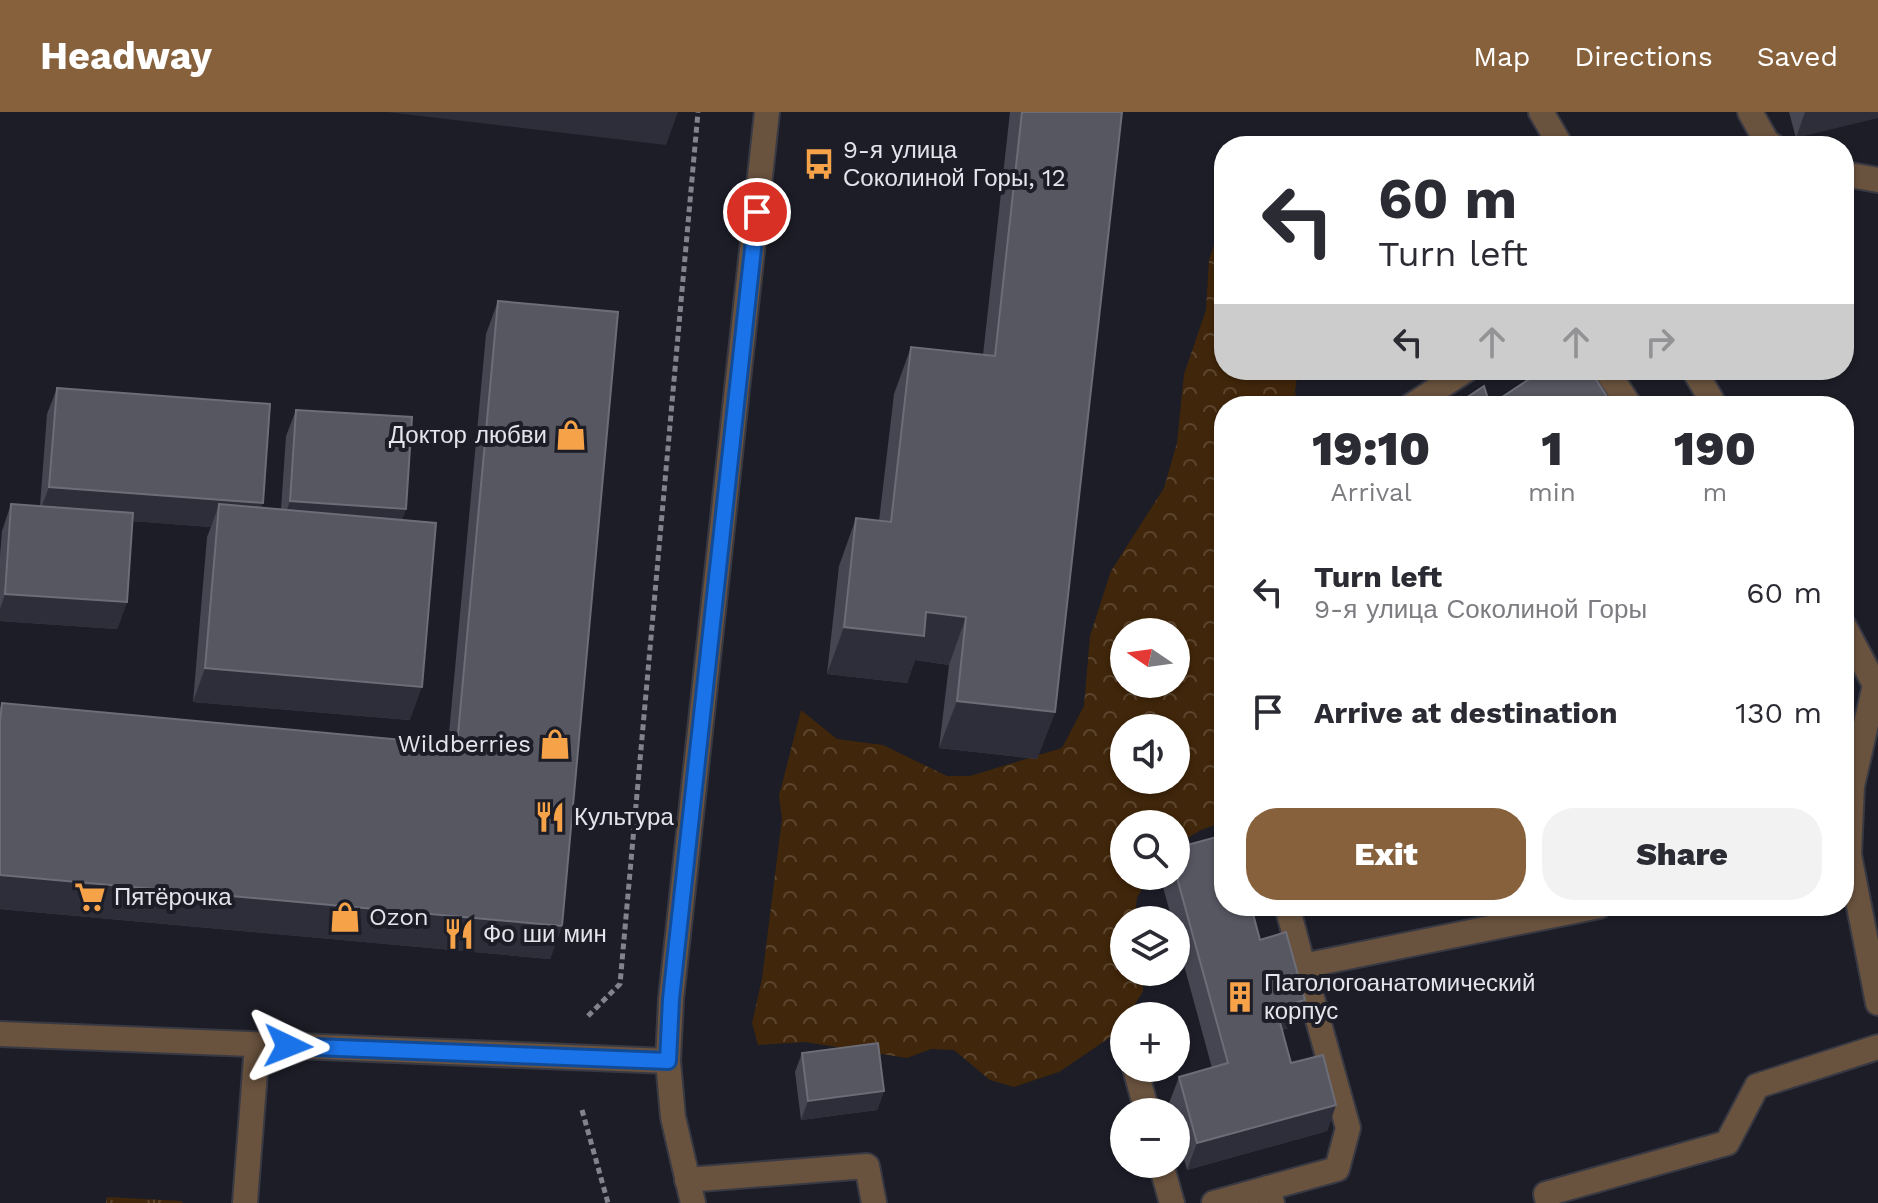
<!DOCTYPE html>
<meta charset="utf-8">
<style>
:root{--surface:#fff;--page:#f2f2f3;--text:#2b2b33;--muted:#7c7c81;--accent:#86613c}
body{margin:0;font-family:"Work Sans",sans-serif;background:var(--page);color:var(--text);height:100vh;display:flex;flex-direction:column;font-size:30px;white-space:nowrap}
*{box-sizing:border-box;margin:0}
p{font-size:26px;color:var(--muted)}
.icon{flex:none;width:44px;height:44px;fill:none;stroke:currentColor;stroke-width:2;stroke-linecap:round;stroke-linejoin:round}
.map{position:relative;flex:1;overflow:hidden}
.side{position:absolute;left:1214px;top:284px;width:640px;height:520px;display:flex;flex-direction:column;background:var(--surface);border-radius:32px;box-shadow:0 2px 6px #0004}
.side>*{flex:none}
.top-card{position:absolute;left:1214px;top:24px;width:640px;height:244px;border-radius:32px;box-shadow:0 2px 6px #0004;background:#fff;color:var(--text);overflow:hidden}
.needle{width:52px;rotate:283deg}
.buttons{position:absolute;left:1110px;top:506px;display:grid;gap:16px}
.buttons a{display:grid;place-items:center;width:80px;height:80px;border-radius:50%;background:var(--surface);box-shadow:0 2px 6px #0004;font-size:40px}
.pin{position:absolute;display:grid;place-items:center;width:68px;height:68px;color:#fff;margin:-34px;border:4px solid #fff;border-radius:50%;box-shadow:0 2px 8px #0007}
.me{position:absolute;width:88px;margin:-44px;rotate:92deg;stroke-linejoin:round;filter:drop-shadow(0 0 6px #0008)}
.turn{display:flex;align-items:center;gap:28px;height:168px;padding:0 32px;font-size:36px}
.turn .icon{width:104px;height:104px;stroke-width:2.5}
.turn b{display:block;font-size:56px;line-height:68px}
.lanes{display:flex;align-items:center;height:76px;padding:0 32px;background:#0003;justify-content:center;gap:40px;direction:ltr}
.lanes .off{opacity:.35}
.eta{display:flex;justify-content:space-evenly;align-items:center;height:136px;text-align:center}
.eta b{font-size:48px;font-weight:800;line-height:56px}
.button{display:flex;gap:16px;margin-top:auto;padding:16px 32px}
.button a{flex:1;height:92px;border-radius:32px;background:var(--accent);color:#fff;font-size:32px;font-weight:800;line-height:92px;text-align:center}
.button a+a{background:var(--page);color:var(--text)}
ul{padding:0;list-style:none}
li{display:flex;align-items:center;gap:24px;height:120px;padding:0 32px}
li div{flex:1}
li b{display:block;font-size:30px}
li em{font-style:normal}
header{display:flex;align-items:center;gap:48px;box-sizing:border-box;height:112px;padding:0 40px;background:var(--accent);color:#fff}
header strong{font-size:38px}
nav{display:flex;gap:44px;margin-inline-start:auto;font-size:28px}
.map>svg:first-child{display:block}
</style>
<header>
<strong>Headway</strong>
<nav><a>Map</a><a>Directions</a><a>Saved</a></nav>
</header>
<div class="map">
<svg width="1878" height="1091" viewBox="0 0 1878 1091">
<defs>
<pattern id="forest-crowns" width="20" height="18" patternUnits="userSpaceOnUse" patternTransform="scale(2)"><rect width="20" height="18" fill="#40260a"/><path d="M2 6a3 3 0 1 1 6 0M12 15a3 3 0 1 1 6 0" fill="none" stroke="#5b452e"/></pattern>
<pattern id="park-tufts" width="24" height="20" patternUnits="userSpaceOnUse" patternTransform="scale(2)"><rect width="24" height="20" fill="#40260a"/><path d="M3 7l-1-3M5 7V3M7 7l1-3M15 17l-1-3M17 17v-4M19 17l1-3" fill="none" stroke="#5b452e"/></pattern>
</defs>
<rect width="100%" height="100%" fill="#1c1d27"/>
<!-- forest -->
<path fill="url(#forest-crowns)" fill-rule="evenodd" d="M1224,102V258H1298L1295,279L1298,294H1224V710L1201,718L1176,733V712H1124V764H1149L1137,786L1134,808H1124V860H1143V879L1128,904H1124V910L1118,920L1059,960L1014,975L990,968L954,938L931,937L907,946L805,930L758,933L752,911L762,867L782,707L779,684L801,598L837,627L883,633L947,664H970L1062,636L1084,594L1090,524L1111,459L1164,376L1177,331L1184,262L1206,198L1209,148ZM1124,520H1176V572H1124ZM1124,616H1176V668H1124Z"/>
<!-- park -->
<path fill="url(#park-tufts)" d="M107,1085L182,1089V1091H106Z"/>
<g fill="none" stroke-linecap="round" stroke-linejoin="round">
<defs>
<g id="minor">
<path d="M1541,0L1561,34"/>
<path d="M1750,0L1767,30L1773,34"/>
<path d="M1844,62L1878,68"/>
<path d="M1606,258L1630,294"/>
<path d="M1694,258L1715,294"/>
<path d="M1411,294L1466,258"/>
<path d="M1844,514L1875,573"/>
<path d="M1878,571L1875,573L1852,674L1849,743L1878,891"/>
<path d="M1287,794L1303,854"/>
<path d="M0,922L668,949"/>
<path d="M1135,956L1147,1000"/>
<path d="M1161,1052L1172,1091"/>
<path d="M687,1068L867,1054L874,1091"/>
<path d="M245,1091L257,933"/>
<path d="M693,1091L673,1005L668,949L671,887L767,0"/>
<path d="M1214,1091L1268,1076"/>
<path d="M1272,1091L1268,1076L1337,1057L1348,1016L1303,854L1599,794"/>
<path d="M1548,1091L1546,1082L1727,1031L1757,974L1878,935"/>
</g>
</defs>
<!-- minor casing -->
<use href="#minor" stroke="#383943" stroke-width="28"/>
<!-- path -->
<g stroke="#82838c" stroke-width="5" stroke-dasharray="6 4" stroke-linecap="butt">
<path d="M588,904L620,872L698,0"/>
<path d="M582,998L608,1091"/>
</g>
<!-- minor -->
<use href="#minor" stroke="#69523e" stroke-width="24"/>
</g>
<!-- wall -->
<g fill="#454651">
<path d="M1010,0H1122L1055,600L1037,647L939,636L949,553L915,548L907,571L827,562L839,454L856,406L879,409L894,282L911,235L983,243Z"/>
<path d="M1789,0H1878L1796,26Z"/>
<path d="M498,189L562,814L550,847L0,797V596L2,591L448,632L486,222Z"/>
<path d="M57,276L261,396L281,397L286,324L296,298L402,408L410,608L193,590L207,425L211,415L132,409L127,490L117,517L0,509V444L2,419L11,392L40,394L47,302Z"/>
<path d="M1160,764H1176L1260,828L1295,914L1282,918L1291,951L1336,993L1327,1019L1187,1058L1176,1017V1000H1171L1169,991L1179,965L1212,956L1176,824V808H1172Z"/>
<path d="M802,941L884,979L877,998L801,1008L795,960Z"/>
</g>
<!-- shaded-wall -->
<g fill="#2d2e39">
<path d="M387,0H678L666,33Z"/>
<path d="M1805,0H1878V6L1796,26Z"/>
<path d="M49,375L263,391L253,418L219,392L211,415L39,402Z"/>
<path d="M290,389L406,397L397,423L280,416Z"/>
<path d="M5,482L127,490L117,517L0,509V497Z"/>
<path d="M926,500L966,505L949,553L915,548L907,571L827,562L844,515Z"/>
<path d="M205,556L422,575L410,608L193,590Z"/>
<path d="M957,589L1055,600L1037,647L939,636Z"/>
<path d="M0,763L562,814L550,847L0,797Z"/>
<path d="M1305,888L1295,914L1266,923L1276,896Z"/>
<path d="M884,979L877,998L801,1008L808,989Z"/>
<path d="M1336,993L1327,1019L1187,1058L1197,1031Z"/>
</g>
<!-- building -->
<g fill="#565761" stroke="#6c6d77" stroke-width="2">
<path d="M1022,0H1122L1055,600L957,589L966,505L926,500L924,524L844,515L856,406L891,410L911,235L995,244Z"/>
<path d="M498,189L618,200L562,814L0,763V610L2,591L457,633Z"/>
<path d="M1543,258H1590L1613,294H1454L1484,274L1490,293Z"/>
<path d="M57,276L270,292L263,391L49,375Z"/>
<path d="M296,298L412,305L406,397L290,389Z"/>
<path d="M11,392L133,401L127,490L5,482Z"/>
<path d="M219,392L436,411L422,575L205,556Z"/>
<path d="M1224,723V794H1251L1260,828L1286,820L1305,888L1276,896L1291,951L1323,943L1336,993L1197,1031L1179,965L1228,951L1176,762V736Z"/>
<path d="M878,931L884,979L808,989L802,941Z"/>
</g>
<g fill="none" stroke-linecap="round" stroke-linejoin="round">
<defs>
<path id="route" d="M288,934L668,949L671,887L757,100"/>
</defs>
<!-- route casing -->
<use href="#route" stroke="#114b97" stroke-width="20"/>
<!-- route -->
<use href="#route" stroke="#1a73e8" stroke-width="14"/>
</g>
<!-- icons -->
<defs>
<symbol id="bus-bare" viewBox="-9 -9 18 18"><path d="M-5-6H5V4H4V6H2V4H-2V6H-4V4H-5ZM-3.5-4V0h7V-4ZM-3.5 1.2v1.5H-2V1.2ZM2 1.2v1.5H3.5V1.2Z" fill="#f6a248" stroke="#1c1d27" stroke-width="2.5" paint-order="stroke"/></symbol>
<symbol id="shop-bare" viewBox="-9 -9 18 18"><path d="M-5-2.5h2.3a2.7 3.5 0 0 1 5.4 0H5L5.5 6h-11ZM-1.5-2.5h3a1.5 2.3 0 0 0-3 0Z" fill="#f6a248" stroke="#1c1d27" stroke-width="2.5" paint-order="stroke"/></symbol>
<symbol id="restaurant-bare" viewBox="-9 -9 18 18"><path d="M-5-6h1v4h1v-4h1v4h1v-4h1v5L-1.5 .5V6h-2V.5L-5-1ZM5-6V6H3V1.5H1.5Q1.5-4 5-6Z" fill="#f6a248" stroke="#1c1d27" stroke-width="2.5" paint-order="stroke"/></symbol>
<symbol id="supermarket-bare" viewBox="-9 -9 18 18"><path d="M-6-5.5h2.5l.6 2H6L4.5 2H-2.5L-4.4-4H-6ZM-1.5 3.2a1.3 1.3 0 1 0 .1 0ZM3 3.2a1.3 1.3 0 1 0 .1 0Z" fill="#f6a248" stroke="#1c1d27" stroke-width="2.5" paint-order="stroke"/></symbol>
<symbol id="building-bare" viewBox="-9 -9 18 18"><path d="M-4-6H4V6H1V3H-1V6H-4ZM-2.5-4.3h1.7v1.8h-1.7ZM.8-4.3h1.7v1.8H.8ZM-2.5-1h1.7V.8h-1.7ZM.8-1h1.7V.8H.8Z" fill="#f6a248" stroke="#1c1d27" stroke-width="2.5" paint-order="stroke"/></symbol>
</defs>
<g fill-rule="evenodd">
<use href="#bus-bare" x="797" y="30" width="44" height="44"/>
<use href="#shop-bare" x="549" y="301" width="44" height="44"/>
<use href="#shop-bare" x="533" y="610" width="44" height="44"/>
<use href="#restaurant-bare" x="528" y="683" width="44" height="44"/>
<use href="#supermarket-bare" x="68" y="763" width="44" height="44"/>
<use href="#shop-bare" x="323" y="783" width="44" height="44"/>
<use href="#restaurant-bare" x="437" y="800" width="44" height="44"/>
<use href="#building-bare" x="1218" y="863" width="44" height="44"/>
</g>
<g text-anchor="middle" stroke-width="8" stroke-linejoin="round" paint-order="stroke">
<!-- poi labels -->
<g font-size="24" fill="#e3e4ec" stroke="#1c1d27" text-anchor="start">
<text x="843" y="46">9-я улица<tspan x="843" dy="28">Соколиной Горы, 12</tspan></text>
<text x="547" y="331" text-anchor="end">Доктор любви</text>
<text x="531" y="640" text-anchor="end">Wildberries</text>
<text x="574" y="713">Культура</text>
<text x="114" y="793">Пятёрочка</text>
<text x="369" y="813">Ozon</text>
<text x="483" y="830">Фо ши мин</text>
<text x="1264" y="879">Патологоанатомический<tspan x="1264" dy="28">корпус</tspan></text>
</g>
</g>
</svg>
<div class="buttons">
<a><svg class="needle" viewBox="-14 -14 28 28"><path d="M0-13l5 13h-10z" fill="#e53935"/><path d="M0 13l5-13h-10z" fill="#7c7c81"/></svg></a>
<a><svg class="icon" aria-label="sound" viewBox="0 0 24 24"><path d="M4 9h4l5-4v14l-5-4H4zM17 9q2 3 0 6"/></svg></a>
<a><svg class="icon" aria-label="search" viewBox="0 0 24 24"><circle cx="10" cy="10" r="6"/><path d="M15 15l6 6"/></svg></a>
<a><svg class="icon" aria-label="layers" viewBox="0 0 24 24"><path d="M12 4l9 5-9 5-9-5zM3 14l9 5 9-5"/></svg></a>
<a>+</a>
<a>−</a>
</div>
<div class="pin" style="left:757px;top:100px;background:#d93025"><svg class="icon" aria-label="arrive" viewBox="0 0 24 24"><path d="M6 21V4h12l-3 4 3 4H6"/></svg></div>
<svg class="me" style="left:288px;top:934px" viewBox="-20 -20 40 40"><path d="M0-17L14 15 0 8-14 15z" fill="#1a73e8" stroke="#fff" stroke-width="4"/></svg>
<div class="top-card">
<div class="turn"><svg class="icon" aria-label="left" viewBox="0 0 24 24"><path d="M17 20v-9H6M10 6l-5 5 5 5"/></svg><div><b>60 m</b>Turn left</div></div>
<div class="lanes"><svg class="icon" aria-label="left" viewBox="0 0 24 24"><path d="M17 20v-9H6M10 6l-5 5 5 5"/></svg><svg class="icon off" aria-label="ahead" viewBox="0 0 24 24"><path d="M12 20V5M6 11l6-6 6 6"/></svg><svg class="icon off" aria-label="ahead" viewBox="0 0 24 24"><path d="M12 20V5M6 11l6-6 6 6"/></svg><svg class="icon off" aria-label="right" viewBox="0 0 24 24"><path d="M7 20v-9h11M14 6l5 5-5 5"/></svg></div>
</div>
<section class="side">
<div class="eta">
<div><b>19:10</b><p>Arrival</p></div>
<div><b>1</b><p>min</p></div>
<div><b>190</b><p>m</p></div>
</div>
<ul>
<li><svg class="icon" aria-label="left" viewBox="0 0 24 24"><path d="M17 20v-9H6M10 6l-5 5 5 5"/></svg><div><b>Turn left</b><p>9-я улица Соколиной Горы</p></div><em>60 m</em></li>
<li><svg class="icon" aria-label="arrive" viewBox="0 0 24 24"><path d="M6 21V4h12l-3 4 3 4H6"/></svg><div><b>Arrive at destination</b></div><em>130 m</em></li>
</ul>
<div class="button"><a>Exit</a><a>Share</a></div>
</section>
</div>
